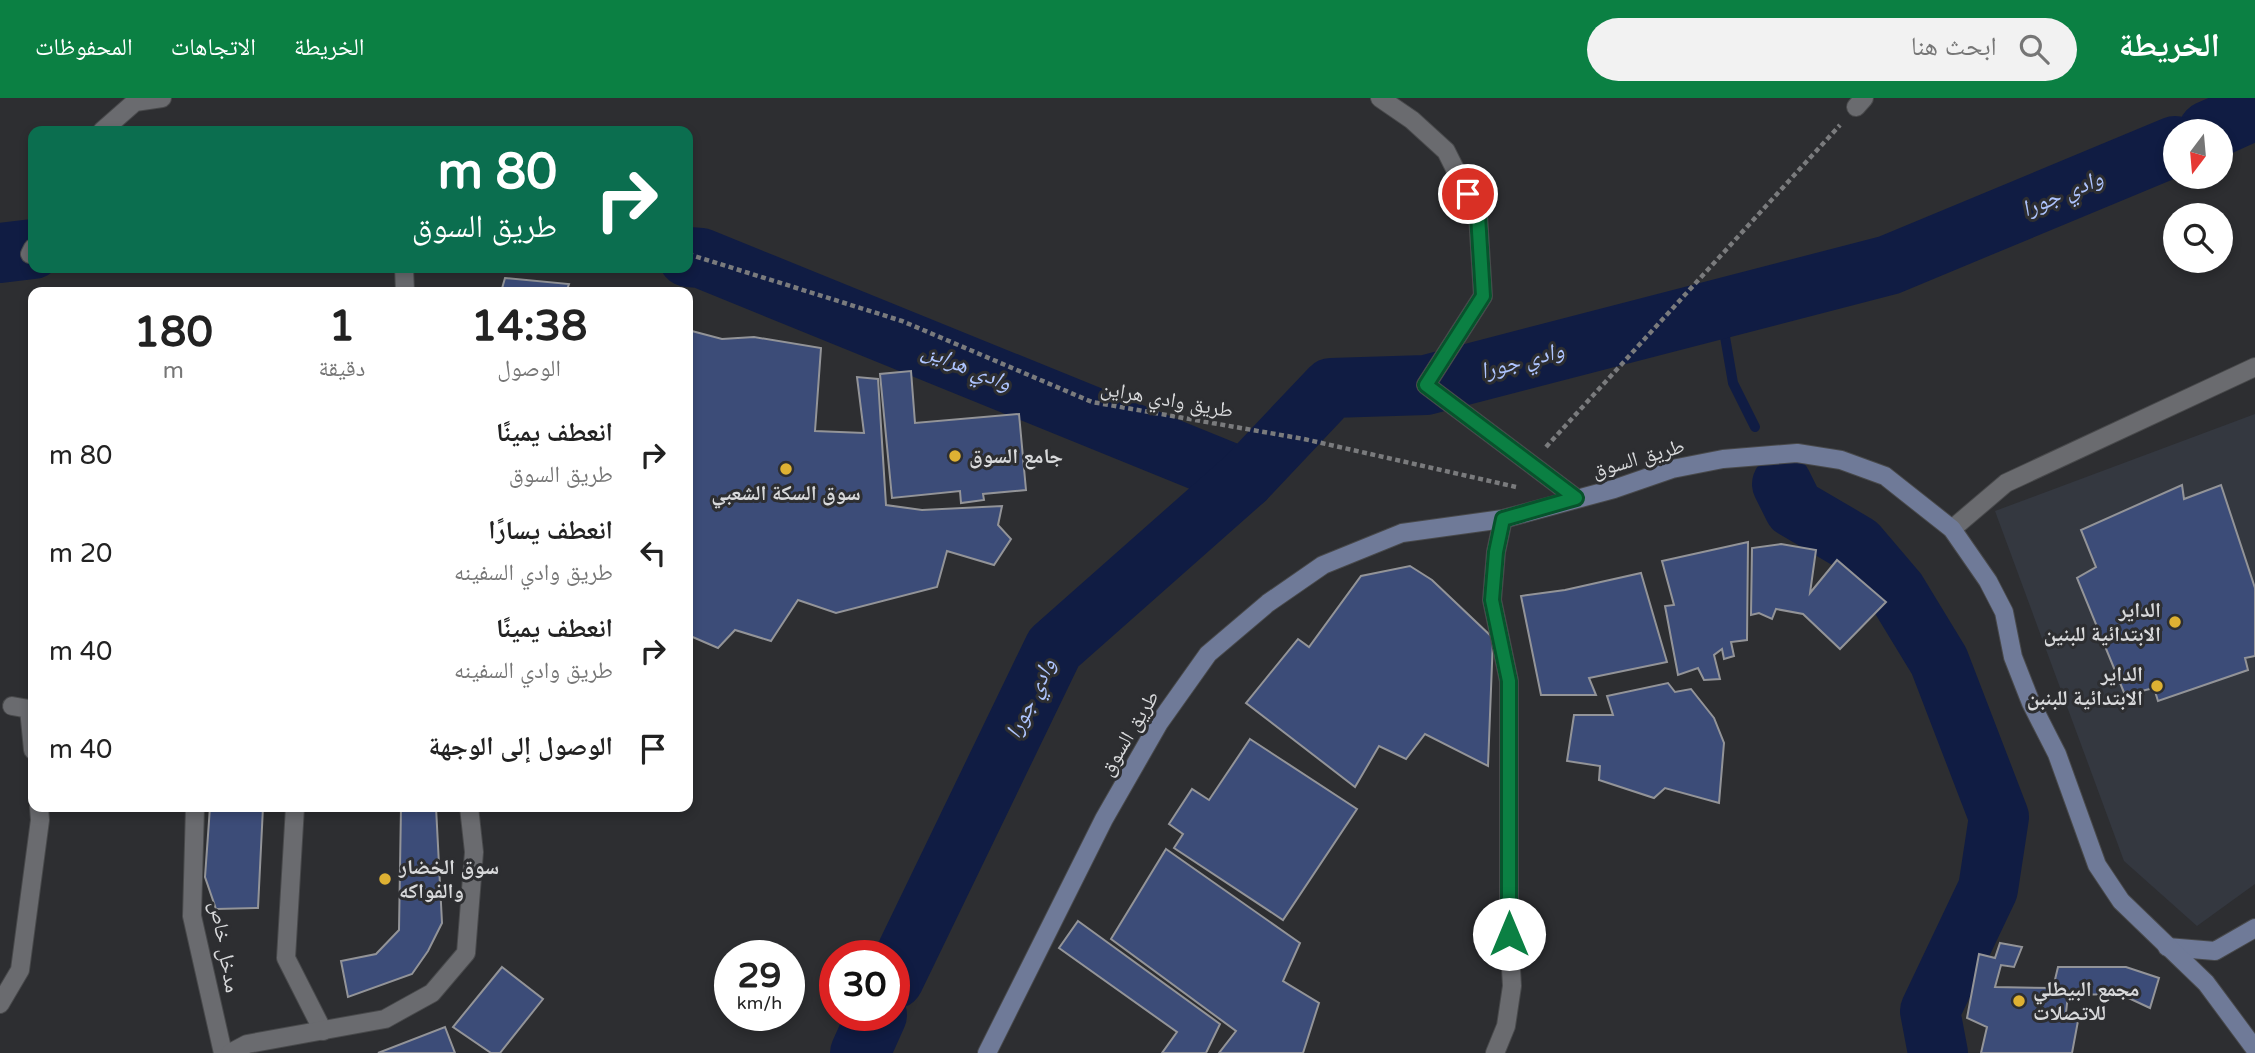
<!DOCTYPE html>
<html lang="ar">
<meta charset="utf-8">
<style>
:root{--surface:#fff;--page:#f2f2f2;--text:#222;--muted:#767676;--accent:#0b8043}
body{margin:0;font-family:"Varela Round","Noto Naskh Arabic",sans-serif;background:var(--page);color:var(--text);direction:rtl;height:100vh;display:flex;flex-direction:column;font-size:26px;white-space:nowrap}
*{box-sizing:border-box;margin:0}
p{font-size:23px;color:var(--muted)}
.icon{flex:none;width:38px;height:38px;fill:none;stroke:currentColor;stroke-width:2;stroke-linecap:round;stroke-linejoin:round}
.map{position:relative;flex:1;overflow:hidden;direction:ltr}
.details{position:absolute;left:28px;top:189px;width:665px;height:525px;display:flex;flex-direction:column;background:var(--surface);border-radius:14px;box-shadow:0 4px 10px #0003;direction:rtl}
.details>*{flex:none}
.guide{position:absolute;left:28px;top:28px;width:665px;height:147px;border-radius:14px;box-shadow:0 4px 10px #0003;direction:rtl;background:#0b6e4f;color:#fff;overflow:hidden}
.needle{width:46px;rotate:196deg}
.controls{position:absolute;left:2163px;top:21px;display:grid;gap:14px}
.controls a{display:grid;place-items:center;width:70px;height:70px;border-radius:50%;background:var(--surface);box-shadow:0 4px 10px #0003;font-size:35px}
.speed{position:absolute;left:714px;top:842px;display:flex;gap:14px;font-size:35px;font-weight:700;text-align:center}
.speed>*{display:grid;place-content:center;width:91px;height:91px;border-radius:50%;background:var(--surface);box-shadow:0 4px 10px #0003;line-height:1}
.speed small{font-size:18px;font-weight:400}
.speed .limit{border:10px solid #d22;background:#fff;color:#111}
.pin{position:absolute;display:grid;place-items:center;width:60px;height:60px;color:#fff;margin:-30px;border:4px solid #fff;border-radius:50%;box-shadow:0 2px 7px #0007}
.me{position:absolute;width:77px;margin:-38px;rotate:0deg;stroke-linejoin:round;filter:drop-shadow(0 0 5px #0008)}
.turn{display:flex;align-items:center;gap:24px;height:147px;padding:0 21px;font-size:32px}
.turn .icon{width:91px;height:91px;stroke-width:2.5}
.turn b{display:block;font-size:49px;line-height:60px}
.eta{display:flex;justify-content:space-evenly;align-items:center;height:119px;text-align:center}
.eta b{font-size:42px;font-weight:700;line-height:49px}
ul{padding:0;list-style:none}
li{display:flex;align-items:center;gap:21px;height:98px;padding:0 21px}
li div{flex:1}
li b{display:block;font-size:26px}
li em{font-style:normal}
header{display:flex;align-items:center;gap:42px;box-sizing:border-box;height:98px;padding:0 35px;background:var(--accent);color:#fff}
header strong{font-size:33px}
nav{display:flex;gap:38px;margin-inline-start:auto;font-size:24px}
.search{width:490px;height:63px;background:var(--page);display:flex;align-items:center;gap:18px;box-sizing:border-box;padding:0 24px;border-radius:38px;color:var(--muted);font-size:26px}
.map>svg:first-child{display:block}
</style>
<header>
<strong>الخريطة</strong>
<div class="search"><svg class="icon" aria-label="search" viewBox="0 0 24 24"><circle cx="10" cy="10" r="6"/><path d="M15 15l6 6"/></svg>ابحث هنا</div>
<nav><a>الخريطة</a><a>الاتجاهات</a><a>المحفوظات</a></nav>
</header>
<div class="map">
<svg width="2255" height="955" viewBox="0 0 2255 955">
<rect width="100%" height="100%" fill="#2d2e31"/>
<!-- built -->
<path fill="#343840" d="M2255,316V786L2197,828L2124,763L1995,413Z"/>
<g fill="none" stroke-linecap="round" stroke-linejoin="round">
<!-- stream -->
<path stroke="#101c43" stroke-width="10" d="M1720,210L1733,285L1755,329"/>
<!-- river -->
<g stroke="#101c43" stroke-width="60">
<path d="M2208,33L2255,12"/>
<path d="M0,155L33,151"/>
<path d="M688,159L701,160L1245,381"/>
<path d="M1782,386L1794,410L1857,447L1897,494L1939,563L1999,719L1988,791L1930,913L1938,955"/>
<path d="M894,881L1054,550L1245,381L1331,290L1426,287L1889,167L2175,48"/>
<path d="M860,955L877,917"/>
</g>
</g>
<!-- building -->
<g fill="#3c4c78" stroke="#939498" stroke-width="2">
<path d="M505,180L569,186L566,194H501Z"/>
<path d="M688,232L722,241L754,239L821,250L815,333L864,335L857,279L878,281L886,407L922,412L1002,408L998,427L1011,441L994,467L947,453L937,489L836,515L798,502L771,543L735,532L718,550L688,537Z"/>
<path d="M911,273L915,325L1019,316L1026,392L983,396L984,402L961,405L960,393L892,400L880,276Z"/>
<path d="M2182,387L2184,401L2221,387L2255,490V558L2245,560L2248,572L2158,603L2154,590L2125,597L2077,480L2096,469L2081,432Z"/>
<path d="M1748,444L1747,542L1731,544L1734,558L1724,561L1722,551L1714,557L1720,581L1704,582L1698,570L1678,577L1665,508L1674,507L1662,463Z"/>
<path d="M1781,446L1816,452L1810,495L1837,462L1886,504L1840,551L1803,516L1776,511L1772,521L1759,515L1751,517L1752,450Z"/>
<path d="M1410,468L1432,482L1493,540L1488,668L1425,636L1406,661L1379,648L1355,689L1246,605L1298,541L1309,549L1361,478Z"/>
<path d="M1641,475L1667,564L1589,580L1596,597H1541L1521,498L1565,492Z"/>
<path d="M1668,585L1675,594L1691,591L1714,620L1724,645L1719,705L1665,690L1654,700L1599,682L1600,668L1567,663L1574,617H1613L1607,598Z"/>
<path d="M1250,641L1357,711L1283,822L1174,750L1183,736L1169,726L1192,691L1209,702Z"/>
<path d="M210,709H263L258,810L216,811L205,779Z"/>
<path d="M401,709H436L442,825L428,853L412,876L348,899L341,863L376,856L399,832Z"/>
<path d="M1166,751L1300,845L1283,883L1319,905L1303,955H1219L1236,933L1111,841Z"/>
<path d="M1078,823L1220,926L1206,955H1162L1177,934L1059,850Z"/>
<path d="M2000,845L2022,849L2014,869L2001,867L1995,889L2053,890L2058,869H2126L2159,880L2150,910L2120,896L2068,897L2065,923H2078L2072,955H1981L1987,929L1967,920L1979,856L1995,860Z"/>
<path d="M502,869L543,901L500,955H491L453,929Z"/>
<path d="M445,929L455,955H378Z"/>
</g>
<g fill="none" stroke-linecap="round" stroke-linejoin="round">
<defs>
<path id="lane" d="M195,709L192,818L223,955"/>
<g id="street">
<path d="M1380,0L1412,22L1446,53L1478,117L1483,198L1426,287L1576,400"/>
<path d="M1856,9L1864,0"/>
<path d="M102,33L135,4L162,0"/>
<path d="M30,156L33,150"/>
<path d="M404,170L405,194"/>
<path d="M1952,431L2006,385L2255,269"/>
<path d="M12,608L29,611L33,652"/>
<path d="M295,709L286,860L323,933"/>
<path d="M0,906L20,872L40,722L39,709"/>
<path d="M230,955L247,946L385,921L432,895L466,855L474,754L469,709"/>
<path d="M1495,955L1506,928L1512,888L1509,837V583L1492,502L1496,454L1503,421"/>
</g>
<g id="secondary">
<path d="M2167,849L2215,853L2255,830"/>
<path d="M987,955L1104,721L1159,625L1208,556L1268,505L1323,467L1402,435L1503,421L1614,391L1672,371L1723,361L1797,355L1841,362L1885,378L1952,431L1988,483L2004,514L2013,559L2031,605L2057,656L2097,767L2121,803L2206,885L2255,951"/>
</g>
</defs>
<!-- lane casing -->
<use href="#lane" stroke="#48494b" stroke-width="20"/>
<!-- street casing -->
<use href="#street" stroke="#48494b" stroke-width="20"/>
<!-- secondary casing -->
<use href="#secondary" stroke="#48494b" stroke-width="20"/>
<!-- path -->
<g stroke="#7a7b7d" stroke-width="4.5" stroke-dasharray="5 3.5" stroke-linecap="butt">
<path d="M688,156L902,223L1092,304L1304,341L1516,389"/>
<path d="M1546,349L1840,27"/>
</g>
<!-- lane -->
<use href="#lane" stroke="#6a6b6f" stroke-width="18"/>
<!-- street -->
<use href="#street" stroke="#6a6b6f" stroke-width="18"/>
<!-- secondary -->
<use href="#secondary" stroke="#6f7a98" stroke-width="18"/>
</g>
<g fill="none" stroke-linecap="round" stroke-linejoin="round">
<defs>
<path id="route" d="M1468,96L1478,117L1483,198L1426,287L1576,400L1503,421L1496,454L1492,502L1509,583V836"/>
</defs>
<!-- route casing -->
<use href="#route" stroke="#07532c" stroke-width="18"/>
<!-- route -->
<use href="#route" stroke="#0b8043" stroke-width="12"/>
</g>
<!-- markers -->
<g fill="#deb133" stroke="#2d2e31" stroke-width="2.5">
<circle cx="955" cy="358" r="7"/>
<circle cx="786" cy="371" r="7"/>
<circle cx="2175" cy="524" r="7"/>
<circle cx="2157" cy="588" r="7"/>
<circle cx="385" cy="781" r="7"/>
<circle cx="2019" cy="903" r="7"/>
</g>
<g text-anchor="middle" stroke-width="6" stroke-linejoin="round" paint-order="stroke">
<!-- street labels -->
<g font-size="21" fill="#d8d9db" stroke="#2d2e31">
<text transform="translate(1167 301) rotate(10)" y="7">طريق وادي هراين</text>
<text transform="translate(1638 360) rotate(-16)" y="7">طريق السوق</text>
<text transform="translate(1129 635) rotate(-59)" y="7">طريق السوق</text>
<text transform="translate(225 849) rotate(80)" y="7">مدخل خاص</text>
</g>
<!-- poi labels -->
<g font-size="21" font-weight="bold" fill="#d8d9db" stroke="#2d2e31" text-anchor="start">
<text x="969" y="365">جامع السوق</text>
<text x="786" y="402" text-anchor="middle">سوق السكة الشعبي</text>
<text x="2161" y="519" text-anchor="end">الداير<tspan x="2161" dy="24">الابتدائية للبنين</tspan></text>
<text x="2143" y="583" text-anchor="end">الداير<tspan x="2143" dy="24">الابتدائية للبنبن</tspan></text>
<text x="399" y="776">سوق الخضار<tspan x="399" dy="24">والفواكه</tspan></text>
<text x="2033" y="898">مجمع البيطلي<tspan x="2033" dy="24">للاتصلات</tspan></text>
</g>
<!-- water labels -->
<g font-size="23" font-style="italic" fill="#aec4fe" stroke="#2d2e31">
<text transform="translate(2062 95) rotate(-23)" y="8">وادي جورا</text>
<text transform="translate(1522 262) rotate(-15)" y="8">وادي جورا</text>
<text transform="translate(967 268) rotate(22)" y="8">وادي هراين</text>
<text transform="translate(1030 600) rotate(-64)" y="8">وادي جورا</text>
</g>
</g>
</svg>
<div class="controls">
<a><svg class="needle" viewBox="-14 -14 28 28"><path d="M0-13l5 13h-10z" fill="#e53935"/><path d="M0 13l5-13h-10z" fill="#767676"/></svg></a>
<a><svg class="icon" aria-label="search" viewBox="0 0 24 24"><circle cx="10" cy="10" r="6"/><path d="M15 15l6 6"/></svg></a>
</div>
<div class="speed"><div>29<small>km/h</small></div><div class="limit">30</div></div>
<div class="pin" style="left:1468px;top:96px;background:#d93025"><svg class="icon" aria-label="arrive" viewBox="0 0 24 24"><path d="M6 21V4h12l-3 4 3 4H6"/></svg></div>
<svg class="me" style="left:1509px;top:836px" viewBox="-20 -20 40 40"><circle r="19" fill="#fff"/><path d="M0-13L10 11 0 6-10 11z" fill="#0b8043"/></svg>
<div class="guide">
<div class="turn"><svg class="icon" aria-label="right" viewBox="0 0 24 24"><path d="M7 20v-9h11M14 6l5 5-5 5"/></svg><div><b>80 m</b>طريق السوق</div></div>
</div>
<section class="details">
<div class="eta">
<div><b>14:38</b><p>الوصول</p></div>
<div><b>1</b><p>دقيقة</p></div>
<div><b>180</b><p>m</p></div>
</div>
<ul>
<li><svg class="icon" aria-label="right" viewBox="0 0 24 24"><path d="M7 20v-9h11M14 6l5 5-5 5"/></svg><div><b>انعطف يمينًا</b><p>طريق السوق</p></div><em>80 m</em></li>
<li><svg class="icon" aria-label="left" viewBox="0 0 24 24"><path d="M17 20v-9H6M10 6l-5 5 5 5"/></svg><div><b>انعطف يسارًا</b><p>طريق وادي السفينه</p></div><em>20 m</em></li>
<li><svg class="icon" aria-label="right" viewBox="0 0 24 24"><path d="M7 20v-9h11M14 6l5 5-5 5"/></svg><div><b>انعطف يمينًا</b><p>طريق وادي السفينه</p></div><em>40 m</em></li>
<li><svg class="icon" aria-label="arrive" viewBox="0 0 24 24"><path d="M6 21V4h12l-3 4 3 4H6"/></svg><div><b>الوصول إلى الوجهة</b></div><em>40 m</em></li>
</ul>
</section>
</div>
